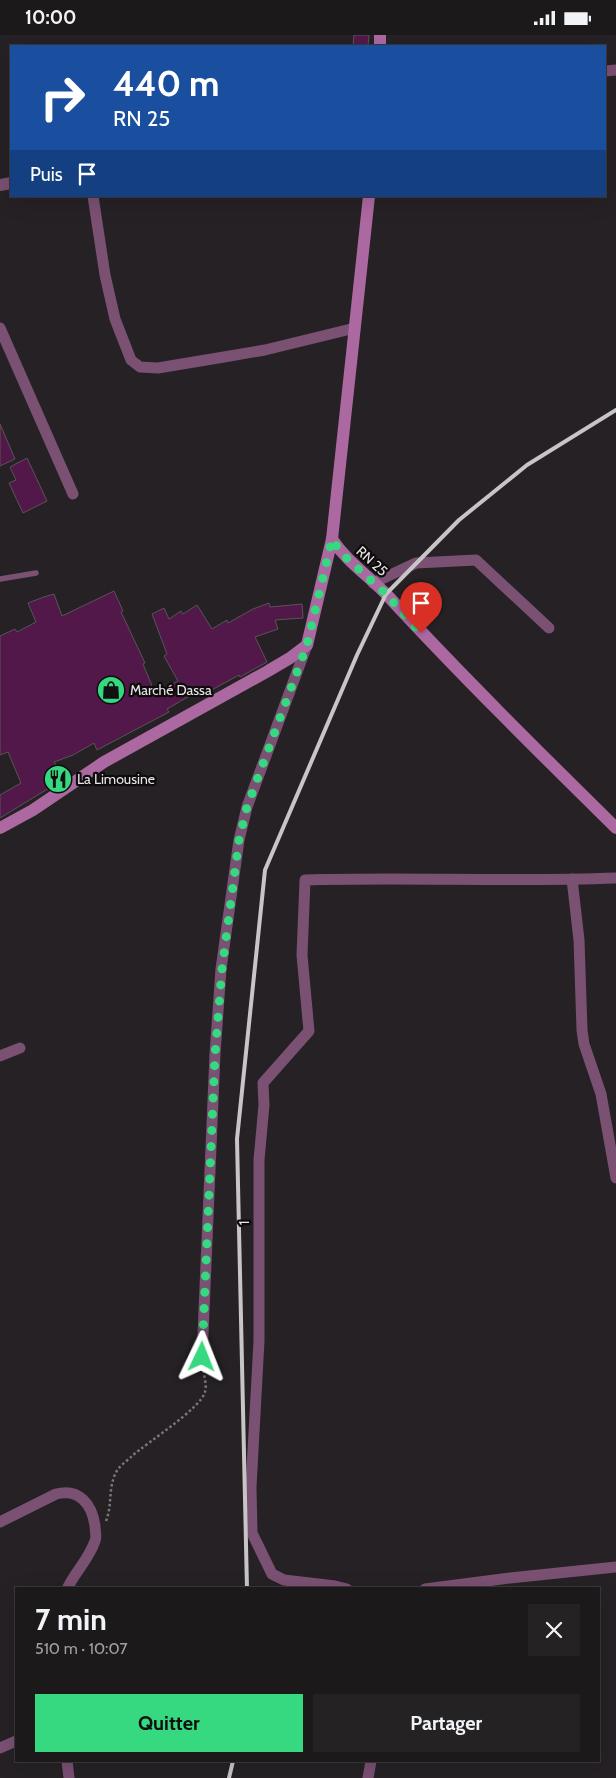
<!DOCTYPE html>
<html lang="fr">
<meta charset="utf-8">
<style>
:root{--surface:#1c191b;--page:#252224;--text:#f1f3f6;--muted:#a0a0a3;--line:#3a383a;--accent:#36d880}
body{margin:0;font-family:Cabin,sans-serif;background:var(--page);color:var(--text);height:100vh;display:flex;flex-direction:column;font-size:19px;white-space:nowrap}
*{box-sizing:border-box;margin:0}
p{font-size:16px;color:var(--muted)}
.icon{flex:none;width:28px;height:28px;fill:none;stroke:currentColor;stroke-width:2;stroke-linecap:round;stroke-linejoin:round}
.map{position:relative;flex:1;overflow:hidden}
.details{position:absolute;left:15px;top:1552px;width:585px;height:175px;display:flex;flex-direction:column;background:var(--surface);border-radius:0px;box-shadow:0 5px 20px #0002,0 0 0 1px var(--line)}
.details>*{flex:none}
.banner{position:absolute;left:10px;top:10px;width:596px;height:152px;border-radius:0px;box-shadow:0 5px 20px #0002,0 0 0 1px var(--line);background:#1a4fa0;color:#fff;overflow:hidden}
.pin{position:absolute;display:grid;place-items:center;width:42px;height:42px;color:#fff;margin:-51px -21px;border-radius:50% 50% 50% 0;rotate:-45deg;box-shadow:0 0 5px #0007}
.pin .icon{rotate:45deg}
.me{position:absolute;width:55px;margin:-28px;rotate:2deg;stroke-linejoin:round;filter:drop-shadow(0 0 4px #0008)}
.turn{display:flex;align-items:center;gap:18px;height:105px;padding:0 20px;font-size:22px}
.turn .icon{width:65px;height:65px;stroke-width:2.5}
.turn b{display:block;font-size:35px;line-height:42px}
.then{display:flex;align-items:center;height:48px;padding:0 20px;background:#0003;gap:10px;font-size:19px}
.round{display:grid;place-items:center;flex:none;width:52px;height:52px;border-radius:0px;background:var(--page)}
.head{display:flex;align-items:center;justify-content:space-between;height:85px;padding:0 20px}
h1{font-size:30px;font-weight:800;line-height:38px}
.button{display:flex;gap:10px;margin-top:auto;padding:10px 20px}
.button a{flex:1;height:58px;border-radius:0px;background:var(--accent);color:#111;font-size:20px;font-weight:800;line-height:58px;text-align:center}
.button a+a{background:var(--page);color:var(--text)}
.status{display:flex;justify-content:space-between;align-items:center;height:35px;padding:0 25px;background:var(--surface);direction:ltr}
.status svg{height:14px;fill:currentColor}
.map>svg:first-child{display:block}
</style>
<div class="status"><b>10:00</b><svg viewBox="0 0 49 12"><path d="M0 12V9h3v3zM5 12V6h3v6zM10 12V3h3v9zM15 12V0h3v12zM26 1h20v11H26zM47 4h2v5h-2z"/></svg></div>
<div class="map">
<svg width="616" height="1743" viewBox="0 0 616 1743">
<rect width="100%" height="100%" fill="#252124"/>
<!-- building -->
<g fill="#52184a" stroke="#595458">
<path d="M354,0H369L368,11H353Z"/>
<path d="M0,389L15,424L0,431Z"/>
<path d="M27,423L47,466L23,478L9,448L16,445L10,432Z"/>
<path d="M114,556L123,576L121,577L145,628L143,629L155,658L178,646L164,621L167,619L152,579L164,573L169,584L181,576L183,579L197,570L212,594L227,585L228,588L253,574L269,568L270,572L302,569L303,583L275,585L278,594L255,602L267,627L240,642L239,640L208,657L206,654L186,663L167,674L169,677L97,715L94,708L73,720L54,727L64,744L0,783V760L21,748L8,717L0,720V601L15,594L17,597L36,587L28,568L44,562L54,559L62,581Z"/>
</g>
<g fill="none" stroke-linecap="round" stroke-linejoin="round">
<!-- path -->
<path stroke="#7a7779" stroke-width="2.5" stroke-dasharray="2.5 2.5" stroke-linecap="butt" d="M106,1486C113,1469 107,1451 118,1434C122,1429 128,1425 132,1421C148,1407 200,1374 205,1357C207,1351 204,1340 203,1334"/>
<!-- service -->
<path stroke="#7a5073" stroke-width="5.5" d="M0,544L36,538"/>
<!-- minor -->
<g stroke="#7a5073" stroke-width="11">
<path d="M605,36L616,35"/>
<path d="M93,161L105,240L115,284L131,325L140,332L158,333L224,322L265,315L355,293"/>
<path d="M0,293L73,459"/>
<path d="M373,548L416,528L476,525L549,593"/>
<path d="M572,844L579,905L582,995L584,1009L601,1059L616,1143"/>
<path d="M0,1021L20,1013"/>
<path d="M202,1322L215,1019L221,934L239,805L247,772L307,610"/>
<path d="M0,1487L56,1459C79,1453 92,1469 95,1491C95,1496 97,1502 95,1506C89,1524 75,1537 67,1554"/>
<path d="M347,1554L335,1551L284,1545L272,1539L252,1498L251,1452L259,1306V1125L264,1070L263,1048L309,996L302,920L305,845C408,842 512,847 616,843"/>
<path d="M425,1554L510,1543L616,1532"/>
<path d="M0,1713L16,1706"/>
<path d="M67,1726L69,1743"/>
<path d="M368,1743L371,1726"/>
</g>
<!-- tertiary -->
<path stroke="#7a5073" stroke-width="12" d="M0,150L11,148"/>
<!-- secondary -->
<g stroke="#ac68a1" stroke-width="12">
<path d="M380,11V0"/>
<path d="M369,161L332,504C347,527 369,541 388,561C461,640 539,717 616,793"/>
<path d="M0,793L33,775L104,727L268,636L290,623L307,610L332,504"/>
</g>
<!-- rail -->
<g stroke="#c8c5c7" stroke-width="4">
<path d="M247,1554L237,1104L265,835L357,620L386,559L459,485L527,430L616,375"/>
<path d="M229,1743L233,1726"/>
</g>
</g>
<g fill="none" stroke-linecap="round" stroke-linejoin="round">
<!-- route -->
<path stroke="#36d880" stroke-width="9" stroke-dasharray="0 16.2" d="M202,1322L215,1020L222,934L239,805L247,772L307,610L332,504L341,518L386,559L421,598"/>
</g>
<!-- icons -->
<defs>
<symbol id="shop-disc" viewBox="-11 -11 22 22"><circle r="9.5" fill="#36d880" stroke="#0d0b0c"/><path d="M-5-2.5h2.3a2.7 3.5 0 0 1 5.4 0H5L5.5 6h-11ZM-1.5-2.5h3a1.5 2.3 0 0 0-3 0Z" fill="#111"/></symbol>
<symbol id="restaurant-disc" viewBox="-11 -11 22 22"><circle r="9.5" fill="#36d880" stroke="#0d0b0c"/><path d="M-5-6h1v4h1v-4h1v4h1v-4h1v5L-1.5 .5V6h-2V.5L-5-1ZM5-6V6H3V1.5H1.5Q1.5-4 5-6Z" fill="#111"/></symbol>
</defs>
<g fill-rule="evenodd">
<use href="#shop-disc" x="95" y="639" width="32" height="32"/>
<use href="#restaurant-disc" x="42" y="728" width="32" height="32"/>
</g>
<g text-anchor="middle" stroke-width="4.5" stroke-linejoin="round" paint-order="stroke">
<!-- street labels -->
<g font-size="14" fill="#e8e5e7" stroke="#0d0b0c">
<text transform="translate(372 526) rotate(42)" y="5">RN 25</text>
<text transform="translate(244 1188) rotate(-90)" y="5">1</text>
</g>
<!-- poi labels -->
<g font-size="14" fill="#e8e5e7" stroke="#0d0b0c" text-anchor="start">
<text x="130" y="660">Marché Dassa</text>
<text x="77" y="749">La Limousine</text>
</g>
</g>
</svg>
<div class="pin" style="left:421px;top:598px;background:#d93025"><svg class="icon" aria-label="arrive" viewBox="0 0 24 24"><path d="M6 21V4h12l-3 4 3 4H6"/></svg></div>
<svg class="me" style="left:202px;top:1322px" viewBox="-20 -20 40 40"><path d="M0-17L14 15 0 8-14 15z" fill="#36d880" stroke="#fff" stroke-width="4"/></svg>
<div class="banner">
<div class="turn"><svg class="icon" aria-label="right" viewBox="0 0 24 24"><path d="M7 20v-9h11M14 6l5 5-5 5"/></svg><div><b>440 m</b>RN 25</div></div>
<div class="then">Puis<svg class="icon" aria-label="arrive" viewBox="0 0 24 24"><path d="M6 21V4h12l-3 4 3 4H6"/></svg></div>
</div>
<section class="details">
<div class="head"><div><h1>7 min</h1><p>510 m · 10:07</p></div><a class="round"><svg class="icon" aria-label="close" viewBox="0 0 24 24"><path d="M6 6l12 12M18 6L6 18"/></svg></a></div>
<div class="button"><a>Quitter</a><a>Partager</a></div>
</section>
</div>
